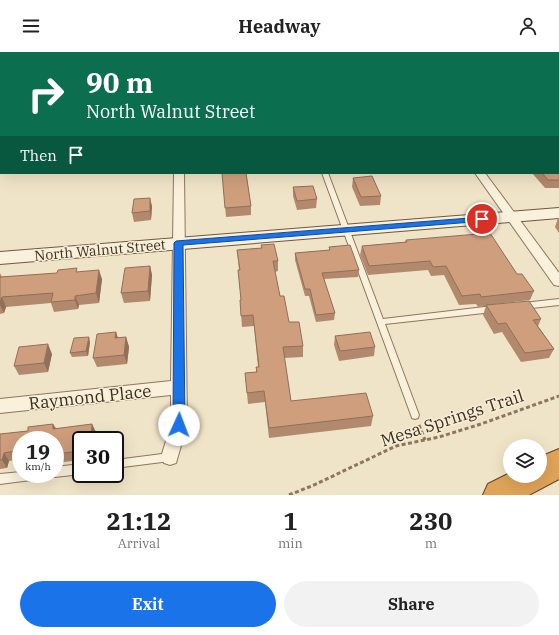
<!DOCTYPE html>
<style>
:root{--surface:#fff;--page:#f2f2f2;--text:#222;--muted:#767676;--accent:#1a73e8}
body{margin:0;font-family:"IBM Plex Serif",serif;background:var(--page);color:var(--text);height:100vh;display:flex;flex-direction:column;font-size:15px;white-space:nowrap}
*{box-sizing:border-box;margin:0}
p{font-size:13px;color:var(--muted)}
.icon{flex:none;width:22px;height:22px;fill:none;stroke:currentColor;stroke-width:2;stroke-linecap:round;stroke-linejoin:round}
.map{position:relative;height:443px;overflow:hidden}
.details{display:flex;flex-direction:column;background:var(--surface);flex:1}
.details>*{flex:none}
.hud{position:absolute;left:0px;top:0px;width:559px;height:122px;box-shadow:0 4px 16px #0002;background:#0b6e4f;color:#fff;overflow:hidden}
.buttons{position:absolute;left:503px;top:387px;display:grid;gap:8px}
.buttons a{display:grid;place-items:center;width:44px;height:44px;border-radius:50%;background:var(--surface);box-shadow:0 4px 16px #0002;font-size:20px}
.speed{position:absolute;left:12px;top:379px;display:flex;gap:8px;font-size:20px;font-weight:700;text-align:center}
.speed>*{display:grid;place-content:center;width:52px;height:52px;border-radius:50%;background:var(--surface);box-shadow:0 4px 16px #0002;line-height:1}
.speed small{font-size:10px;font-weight:400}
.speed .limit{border:2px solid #111;border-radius:6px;background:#fff;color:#111}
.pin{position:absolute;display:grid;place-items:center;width:34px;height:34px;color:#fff;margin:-17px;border:2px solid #fff;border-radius:50%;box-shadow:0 1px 4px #0007}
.me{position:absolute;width:44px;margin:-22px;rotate:2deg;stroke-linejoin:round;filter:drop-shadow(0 0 3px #0008)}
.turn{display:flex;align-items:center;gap:14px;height:84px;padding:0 20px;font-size:18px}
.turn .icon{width:52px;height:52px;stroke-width:2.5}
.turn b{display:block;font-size:28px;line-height:34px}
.then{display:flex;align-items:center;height:38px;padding:0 20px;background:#0003;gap:8px;font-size:15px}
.eta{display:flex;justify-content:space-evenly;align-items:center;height:68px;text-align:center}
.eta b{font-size:24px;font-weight:700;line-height:28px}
.action{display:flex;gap:8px;margin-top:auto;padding:8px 20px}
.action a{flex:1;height:46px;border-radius:24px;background:var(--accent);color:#fff;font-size:16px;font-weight:700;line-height:46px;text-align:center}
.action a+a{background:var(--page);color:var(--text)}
header{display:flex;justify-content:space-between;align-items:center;height:52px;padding:0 20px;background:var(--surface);font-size:18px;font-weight:700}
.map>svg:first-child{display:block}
</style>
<header><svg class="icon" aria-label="menu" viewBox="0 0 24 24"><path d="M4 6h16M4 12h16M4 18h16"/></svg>Headway<svg class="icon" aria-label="person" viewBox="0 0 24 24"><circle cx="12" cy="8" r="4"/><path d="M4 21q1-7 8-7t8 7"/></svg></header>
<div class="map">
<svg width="559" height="443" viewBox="0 0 559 443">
<rect width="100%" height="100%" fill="#f0e4c8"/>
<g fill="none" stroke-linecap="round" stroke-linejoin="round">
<defs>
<g id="service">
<rect x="466" y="0" width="4" height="1"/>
<path d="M475,0H514L513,1H474Z"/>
<path d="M558,96L559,97V101L558,100Z"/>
<path d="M322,121H328L383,267L493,254L496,255L497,257L496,259L493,260L385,272L419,363L418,366L415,367L412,366L411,363Z"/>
<path d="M559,247V253L523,257L520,256L519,254L520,252L523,251Z"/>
<path d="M170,401L173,402L175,405L173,408L170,409L115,416V408Z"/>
<path d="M81,412V422L55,425L51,422H55V415Z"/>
<path d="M21,420V422H44L42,425L39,427L0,432V422Z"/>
</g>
<g id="minor">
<rect x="558" y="45" width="1" height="6"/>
<path d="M174,121H184L187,373L176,411L170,413L164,411L161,405L171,373V343L0,361V347L171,329Z"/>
<path d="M475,121H485L559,221V234L554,233Z"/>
</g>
<g id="secondary">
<path d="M100,0H112L100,1Z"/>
<path d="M0,54H1L0,63Z"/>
<path d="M559,156V166L0,212V200Z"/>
</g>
<path id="motorway" d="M559,397V427L529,443H483L488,432L510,421V424H540V405Z"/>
</defs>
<!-- service casing -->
<use href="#service" stroke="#8d765c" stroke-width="2"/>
<!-- minor casing -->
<use href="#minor" stroke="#8d765c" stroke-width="2"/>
<!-- secondary casing -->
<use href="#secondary" stroke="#6f573f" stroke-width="2"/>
<!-- motorway casing -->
<use href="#motorway" stroke="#5b4430" stroke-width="2"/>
<!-- path-far1 -->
<path stroke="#8d765c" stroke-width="1.5" stroke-dasharray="2 1.5" stroke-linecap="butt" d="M6,1L8,0"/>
<!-- path -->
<g stroke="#8d765c" stroke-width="3" stroke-dasharray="4 2.5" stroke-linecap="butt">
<path d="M419,373L425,388"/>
<path d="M289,443L314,433L396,394L439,385L481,372L559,344"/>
</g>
<!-- service -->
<use href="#service" fill="#faf1dc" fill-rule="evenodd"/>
<!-- minor -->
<use href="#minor" fill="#faf1dc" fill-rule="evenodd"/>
<!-- secondary -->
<use href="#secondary" fill="#faf1dc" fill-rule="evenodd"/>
<!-- motorway -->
<use href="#motorway" fill="#e0a458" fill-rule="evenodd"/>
</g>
<!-- wall -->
<g fill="#b2896c">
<path d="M515,0H558L559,1V36L558,37V1H514Z"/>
<path d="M559,118V136H545L532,121H558Z"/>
<path d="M222,121H246L251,154V163L226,165Z"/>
<path d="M353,126L381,144L380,153L360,154L352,135Z"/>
<path d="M293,135L317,147L316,156L297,158L293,144Z"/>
<path d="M152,154L151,168L134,170L132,161Z"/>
<path d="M558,166H559V181L555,175Z"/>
<path d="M406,188L517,222L534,239L530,248L496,252L541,267L538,274L554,297L549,306L521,310L502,280L494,282L483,263L486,254L478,255L476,252L459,253L444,223L431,224L428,218L368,223L360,203L362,194L405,190Z"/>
<path d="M261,193L278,209V219L275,220L280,244L289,270L303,294V305L284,306L291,349L373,364L371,374L269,386L265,350L248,352L245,321L256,320V315H258L254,274L242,275L240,248H241L238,218H239L237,198L261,196Z"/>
<path d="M329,195L359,218L358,225L324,227L335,261L334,268L316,270L309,244H305L295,208V201L329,198Z"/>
<path d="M150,214L152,223L150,249L124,251L121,241Z"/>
<path d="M78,220L102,227L99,251L79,253L78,257L54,260L51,251L6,255L4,261L0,262V221L2,225Z"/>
<path d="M116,280L118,286L126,285L129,295L127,312L97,315L93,306Z"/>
<path d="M335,284L375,295L374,304L339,309L334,293Z"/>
<path d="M90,290L88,304L72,305L70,301Z"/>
<path d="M52,302L48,320L19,323L14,314Z"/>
<path d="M53,372L56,376L96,380L95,388H81V408L55,411V388H21V407L9,409L7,416L0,417V382L28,379Z"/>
</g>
<!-- shaded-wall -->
<g fill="#916f58">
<path d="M150,146L152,154L151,168L150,159Z"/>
<path d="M150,214L152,223L150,249L148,239Z"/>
<path d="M99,218L102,227L99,251L96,241Z"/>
<path d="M75,244L79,253L78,257L75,248Z"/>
<path d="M2,245L6,255L4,261L0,253V250Z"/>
<path d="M116,280L119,290L115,286Z"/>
<path d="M89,285L90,290L88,304L86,299Z"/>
<path d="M126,285L129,295L127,312L124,303Z"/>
<path d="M48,292L52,302L48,320L44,311Z"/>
<path d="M53,372L57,380L53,377Z"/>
<path d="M92,372L96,380L95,388H91Z"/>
<path d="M4,401L9,409L7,416L2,408Z"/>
</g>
<!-- building -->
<g fill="#cf9f7d" stroke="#916f58">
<path d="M36,0H67L66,1H36Z"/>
<path d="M516,0H558L559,1V27H558V1H517Z"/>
<path d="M558,117L559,118V128H548L542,121H558Z"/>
<path d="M222,121H246L251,154L225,156Z"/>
<path d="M372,124L381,144L361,145L353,126Z"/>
<path d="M313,134L317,147L297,149L293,135Z"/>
<path d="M150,146V159L132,161L134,147Z"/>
<path d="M490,181L517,222H522L534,239L481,245L480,242L462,244L446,214L433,215L430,209L369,214L362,194L407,190L406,188Z"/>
<path d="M274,192L278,209H273L280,244H284L289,270H299L303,294L283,295L291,349L366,341L373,364L269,376L264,339L247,341L245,321L257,320L256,315H259L253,263L241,264L240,248H241L238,218H240L237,198L262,196L261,193Z"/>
<path d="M350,193L359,218L322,221L335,261L316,263L310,237H305L295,201L330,198L329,195Z"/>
<path d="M150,214L148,239L121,241L125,216Z"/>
<path d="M77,216L76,220L99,218L96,241L75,244V248L51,250L53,241L2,245L0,250V225L57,221L58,218Z"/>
<path d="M529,249L541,267L533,268L554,297L525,301L506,271L498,272L486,253Z"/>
<path d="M116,280L115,286L126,285L124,303L93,306L97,282Z"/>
<path d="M370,280L375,295L340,299L335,284Z"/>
<path d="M89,285L86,299L70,301L74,286Z"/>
<path d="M48,292L44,311L14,314L19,295Z"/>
<path d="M53,372V377L92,372L91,388H81V399L55,402V388H21V398L4,401L2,408H0V382L28,379V375Z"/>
</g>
<!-- route -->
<path fill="#1a73e8" stroke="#114b97" d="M482,165H485V169L183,193L185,373L183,376L179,378L175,376L173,373L174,191L176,189Z"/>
<g text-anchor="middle" stroke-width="3" stroke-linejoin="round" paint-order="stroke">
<!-- street labels -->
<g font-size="14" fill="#3d2e20" stroke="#f7eed8">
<text transform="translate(100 198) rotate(-5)" y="5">North Walnut Street</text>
</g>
<!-- near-street labels -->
<g font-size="17" fill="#3d2e20" stroke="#f7eed8">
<text transform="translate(90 345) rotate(-6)" y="6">Raymond Place</text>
<text transform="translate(452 366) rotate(-18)" y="6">Mesa Springs Trail</text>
</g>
</g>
</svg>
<div class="buttons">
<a><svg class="icon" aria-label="layers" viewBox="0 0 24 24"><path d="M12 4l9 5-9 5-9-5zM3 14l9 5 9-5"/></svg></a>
</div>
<div class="speed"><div>19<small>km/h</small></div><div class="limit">30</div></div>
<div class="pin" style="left:482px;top:167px;background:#d93025"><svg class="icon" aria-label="arrive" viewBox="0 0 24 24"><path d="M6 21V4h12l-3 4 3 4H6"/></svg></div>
<svg class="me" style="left:179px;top:373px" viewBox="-20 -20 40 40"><circle r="19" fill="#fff"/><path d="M0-13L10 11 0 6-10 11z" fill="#1a73e8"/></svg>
<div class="hud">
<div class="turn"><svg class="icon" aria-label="right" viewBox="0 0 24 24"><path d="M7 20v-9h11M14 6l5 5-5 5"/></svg><div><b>90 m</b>North Walnut Street</div></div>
<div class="then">Then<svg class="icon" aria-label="arrive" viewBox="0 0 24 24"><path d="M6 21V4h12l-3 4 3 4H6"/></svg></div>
</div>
</div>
<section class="details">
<div class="eta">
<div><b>21:12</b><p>Arrival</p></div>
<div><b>1</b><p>min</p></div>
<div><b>230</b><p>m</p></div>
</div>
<div class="action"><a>Exit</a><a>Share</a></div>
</section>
